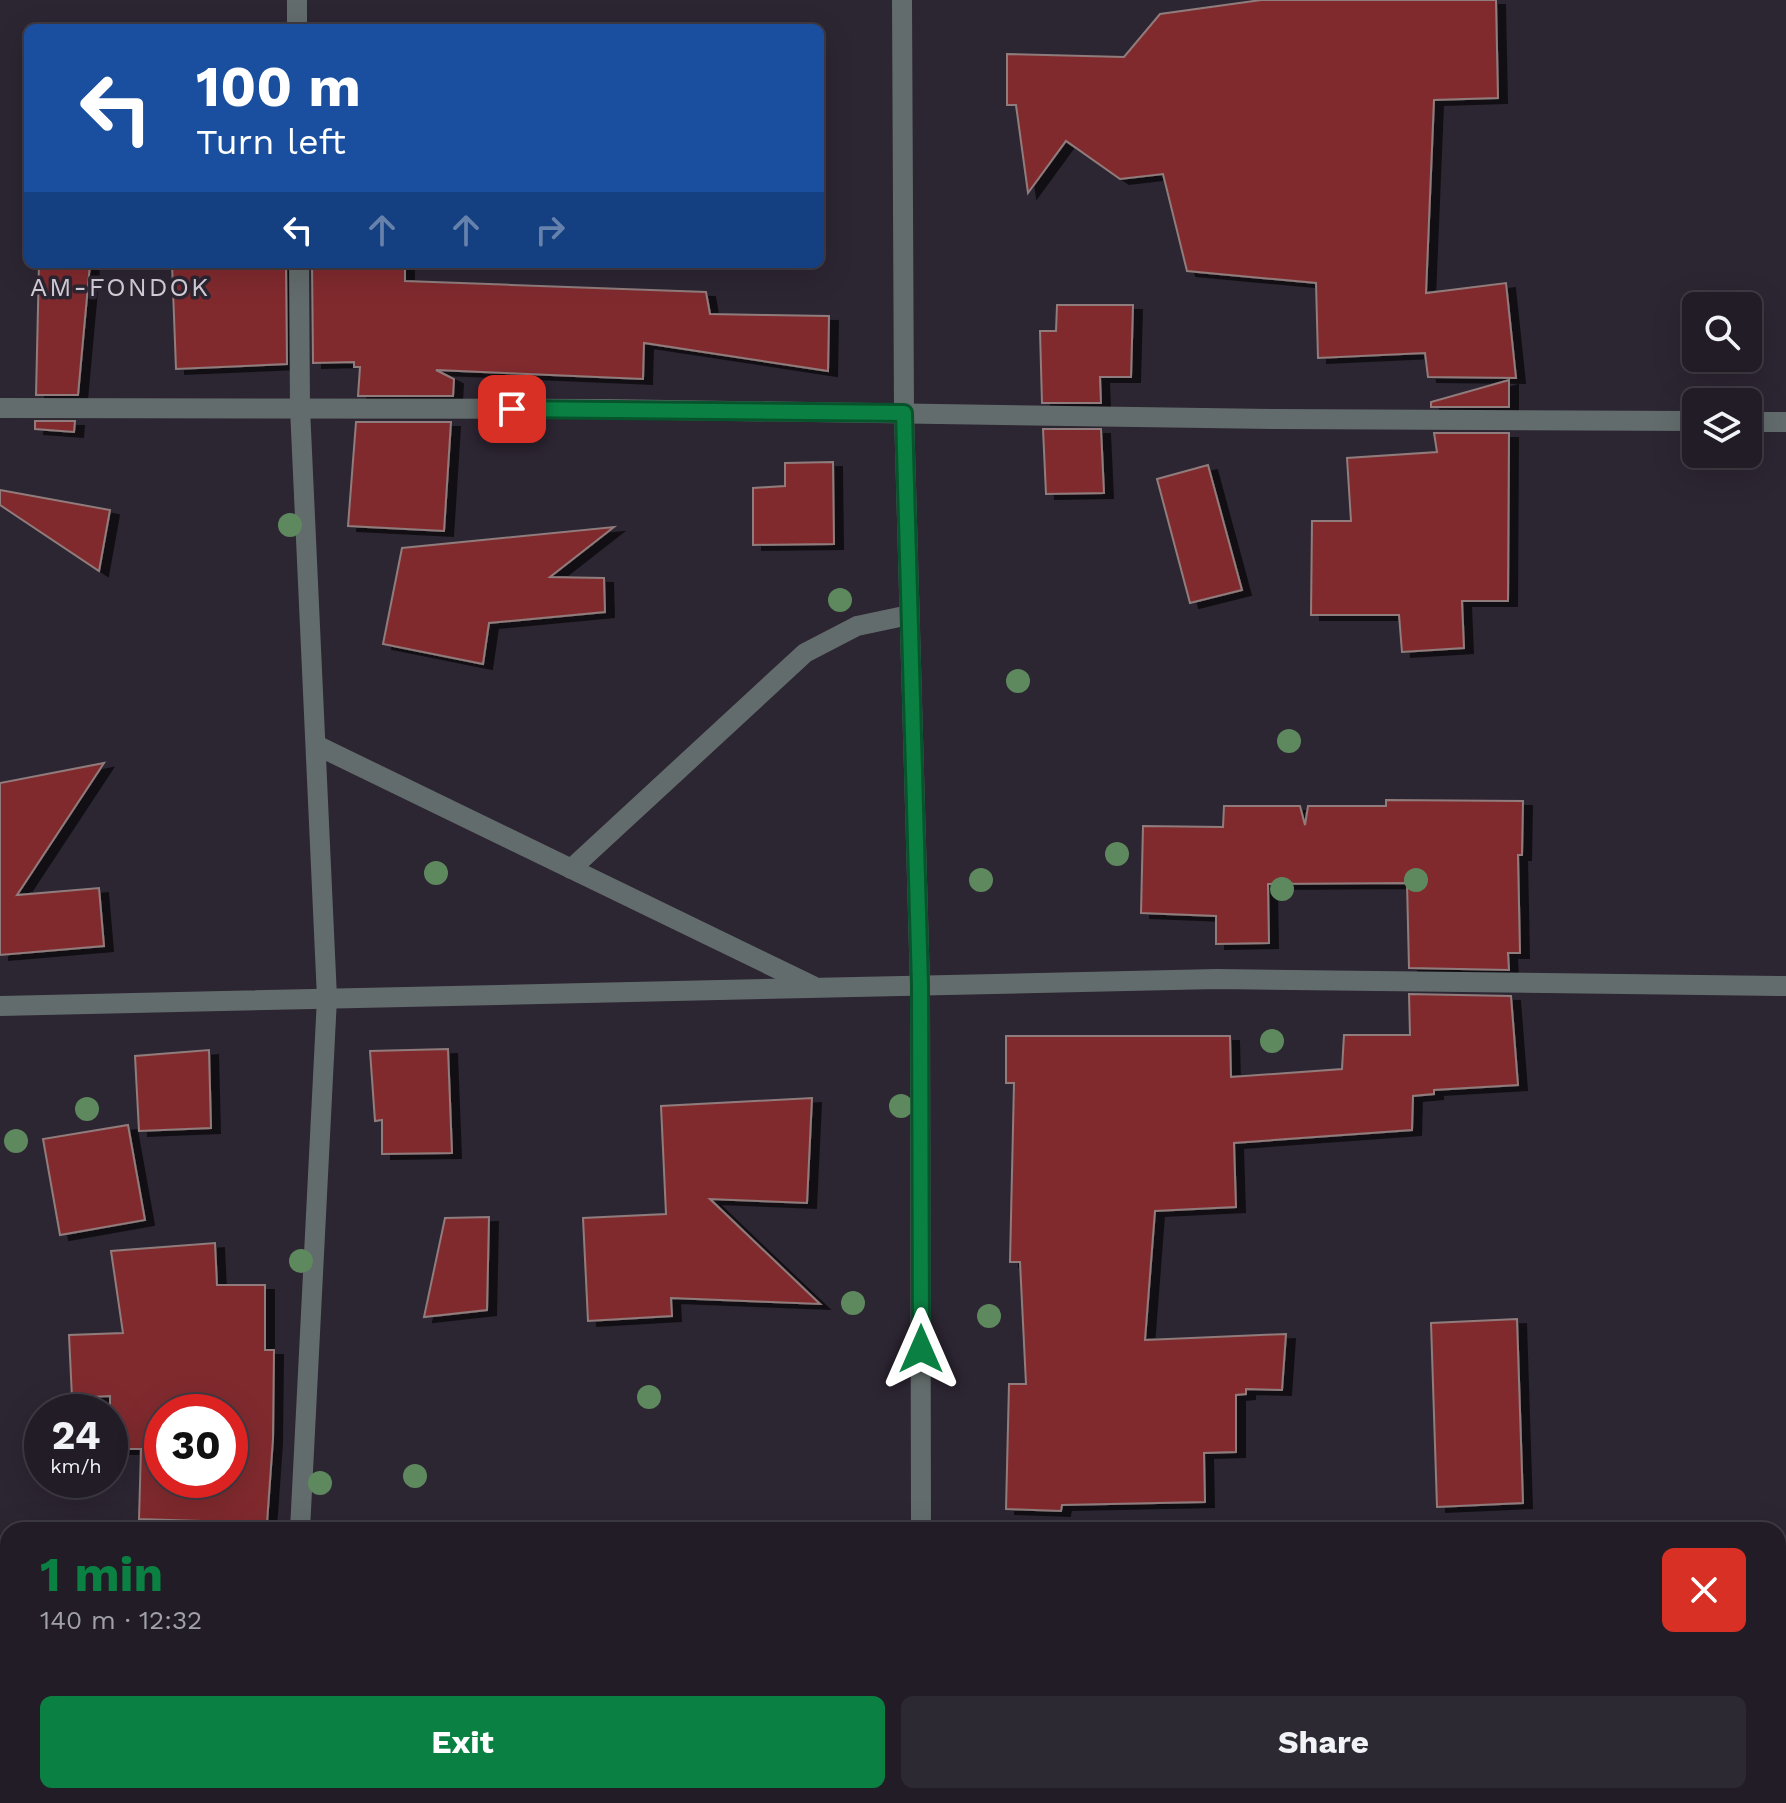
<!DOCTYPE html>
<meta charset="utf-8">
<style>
:root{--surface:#211c26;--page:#2d2932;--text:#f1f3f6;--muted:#a2a1a7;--line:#3e3a43;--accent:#0b8043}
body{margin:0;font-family:"Work Sans",sans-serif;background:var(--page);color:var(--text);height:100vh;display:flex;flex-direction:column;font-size:30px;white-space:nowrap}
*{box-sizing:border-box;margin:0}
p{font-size:26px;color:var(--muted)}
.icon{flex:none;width:44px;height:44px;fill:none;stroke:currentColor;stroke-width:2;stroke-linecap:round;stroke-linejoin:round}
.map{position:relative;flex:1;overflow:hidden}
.sheet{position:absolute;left:0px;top:1522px;width:1786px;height:282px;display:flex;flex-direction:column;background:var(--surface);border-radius:24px 24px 0 0;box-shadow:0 8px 32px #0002,0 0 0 2px var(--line)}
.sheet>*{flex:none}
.guide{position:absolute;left:24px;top:24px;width:800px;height:244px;border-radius:12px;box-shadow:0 8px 32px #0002,0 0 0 2px var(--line);background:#1a4fa0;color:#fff;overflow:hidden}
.controls{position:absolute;left:1682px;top:292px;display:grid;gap:16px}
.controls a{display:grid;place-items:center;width:80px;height:80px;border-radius:12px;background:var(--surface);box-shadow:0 8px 32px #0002,0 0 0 2px var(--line);font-size:40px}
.speed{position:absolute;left:24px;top:1394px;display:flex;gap:16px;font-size:40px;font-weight:700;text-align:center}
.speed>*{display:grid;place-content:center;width:104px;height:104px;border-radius:50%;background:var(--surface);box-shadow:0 8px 32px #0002,0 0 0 2px var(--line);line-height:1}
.speed small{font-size:20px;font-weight:400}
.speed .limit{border:12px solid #d22;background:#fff;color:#111}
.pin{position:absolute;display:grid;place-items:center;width:68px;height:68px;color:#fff;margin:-34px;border-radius:16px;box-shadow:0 4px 12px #0006}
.me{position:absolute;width:88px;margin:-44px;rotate:0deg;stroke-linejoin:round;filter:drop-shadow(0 0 6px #0008)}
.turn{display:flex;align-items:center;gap:28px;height:168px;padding:0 40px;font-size:36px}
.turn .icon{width:104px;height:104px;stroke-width:2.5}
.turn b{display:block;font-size:56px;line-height:68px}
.lanes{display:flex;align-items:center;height:76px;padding:0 40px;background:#0003;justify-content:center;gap:40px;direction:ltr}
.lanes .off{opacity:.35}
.round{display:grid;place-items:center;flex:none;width:84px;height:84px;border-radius:12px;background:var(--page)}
.summary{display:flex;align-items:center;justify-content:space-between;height:136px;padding:0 40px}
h1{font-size:48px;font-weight:700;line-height:60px;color:var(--accent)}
.primary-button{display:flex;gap:16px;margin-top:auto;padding:16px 40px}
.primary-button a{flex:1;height:92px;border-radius:12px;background:var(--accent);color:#fff;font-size:32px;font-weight:700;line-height:92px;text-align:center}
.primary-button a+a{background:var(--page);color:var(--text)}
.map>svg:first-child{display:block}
</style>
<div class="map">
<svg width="1786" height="1803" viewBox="0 0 1786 1803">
<defs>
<filter id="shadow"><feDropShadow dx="9" dy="5" stdDeviation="0" flood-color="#0009"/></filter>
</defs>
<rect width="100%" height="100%" fill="#2c2532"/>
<!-- building -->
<g fill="#802c2f" stroke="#907c7b" stroke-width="2" fill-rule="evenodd" filter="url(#shadow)">
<path d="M1261,0H1496L1498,98L1434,100L1426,293L1506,283L1516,378L1428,377L1425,353L1318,358L1316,283L1187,271L1163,174L1120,179L1066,141L1028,193L1016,105H1007V54L1124,57L1160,14Z"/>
<path d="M39,264H90L78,395H36Z"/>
<path d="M172,264H286L287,364L176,369Z"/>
<path d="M312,264H405V281L706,292L710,314L829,316L828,371L644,343L643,379L436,370L454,379L453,396H358L360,367H354V362L313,363Z"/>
<path d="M1057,305H1133L1131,377H1100L1101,403H1042L1040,331H1056Z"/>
<path d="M1509,380V407H1431V402Z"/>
<path d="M35,421H75L74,432L35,429Z"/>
<path d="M356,422H451L444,531L348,526Z"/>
<path d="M1043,429H1101L1104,493L1046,494Z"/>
<path d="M1434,433H1509L1508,601H1462L1464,648L1402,652L1399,615H1311L1312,521H1351L1347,458L1437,452Z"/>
<path d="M833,462L834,544L753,545V488L785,486V463Z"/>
<path d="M1208,465L1242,590L1190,603L1157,479Z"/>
<path d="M0,490L110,510L99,571L0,505Z"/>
<path d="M614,527L550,577L604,578L605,612L489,623L483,664L383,644L402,548Z"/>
<path d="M104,763L17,895L99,888L104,946L0,955V783Z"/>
<path d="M1386,800L1523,801L1522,855H1518L1520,953H1508L1509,970L1409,968L1407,883L1268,884L1269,943L1216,944V916L1141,913L1143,826L1223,827L1224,806H1300L1305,825L1308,806H1386Z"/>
<path d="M1409,994L1511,996L1518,1085L1434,1090V1094L1413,1096L1412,1130L1234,1143L1236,1207L1155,1211L1145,1340L1286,1334L1282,1390L1246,1389V1394L1236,1395V1452L1204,1453L1205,1502L1062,1505L1061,1511L1006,1509L1009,1384H1026L1020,1262H1010L1014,1083H1006V1036H1230L1231,1077L1342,1069L1344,1035H1410Z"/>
<path d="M448,1049L452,1153L382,1154V1120L375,1121L370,1051Z"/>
<path d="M209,1050L211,1128L139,1131L135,1056Z"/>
<path d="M812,1098L807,1203L710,1199L820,1304L671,1298L672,1316L588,1321L583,1218L666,1214L661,1106Z"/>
<path d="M128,1125L145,1220L60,1235L43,1139Z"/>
<path d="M489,1217L487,1310L424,1317L445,1218Z"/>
<path d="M215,1243L217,1285H265V1350H274L273,1439L267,1523L139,1519L141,1449H110V1396L72,1398L69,1335L123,1333L111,1251ZM162,1412H230V1480H162Z"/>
<path d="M1517,1319L1523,1503L1437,1507L1431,1323Z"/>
</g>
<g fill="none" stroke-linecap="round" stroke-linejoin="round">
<!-- minor -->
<g stroke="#636c6c" stroke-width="20">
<path d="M297,0V28"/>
<path d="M902,0L904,413L920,986L921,1530"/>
<path d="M299,264L300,408L327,998L300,1530"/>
<path d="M0,408L604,409L1275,419L1696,421"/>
<path d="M1748,422H1786"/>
<path d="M316,745L813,986"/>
<path d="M571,869L805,653L857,626L909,615"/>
<path d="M0,1006L1217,979L1786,986"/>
<path d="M0,1556H8"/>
<path d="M1778,1560H1786"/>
<path d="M307,1796V1803"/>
<path d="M924,1796V1803"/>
</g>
</g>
<!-- trees -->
<g fill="#5e895e">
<circle cx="290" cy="525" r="12"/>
<circle cx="840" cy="600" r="12"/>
<circle cx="1018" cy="681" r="12"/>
<circle cx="1289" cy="741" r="12"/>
<circle cx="1117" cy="854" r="12"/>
<circle cx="436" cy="873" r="12"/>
<circle cx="981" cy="880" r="12"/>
<circle cx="1416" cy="880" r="12"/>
<circle cx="1282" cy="889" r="12"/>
<circle cx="1272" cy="1041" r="12"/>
<circle cx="901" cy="1106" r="12"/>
<circle cx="87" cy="1109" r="12"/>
<circle cx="16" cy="1141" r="12"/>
<circle cx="301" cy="1261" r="12"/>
<circle cx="853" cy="1303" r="12"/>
<circle cx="989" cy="1316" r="12"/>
<circle cx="649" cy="1397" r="12"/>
<circle cx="415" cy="1476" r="12"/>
<circle cx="320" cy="1483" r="12"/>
</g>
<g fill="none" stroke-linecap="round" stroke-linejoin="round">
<defs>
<path id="route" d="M512,409L904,413L920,986L921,1349"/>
</defs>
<!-- route casing -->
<use href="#route" stroke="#07532c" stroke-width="20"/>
<!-- route -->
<use href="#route" stroke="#0b8043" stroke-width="14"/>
</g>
<g text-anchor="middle" stroke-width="7" stroke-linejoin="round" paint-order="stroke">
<!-- neighbourhood labels -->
<g font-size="26" letter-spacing="2" fill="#d4cfd8" stroke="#2c2532">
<text x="120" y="296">AM-FONDOK</text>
</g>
</g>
</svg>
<div class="controls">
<a><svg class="icon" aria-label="search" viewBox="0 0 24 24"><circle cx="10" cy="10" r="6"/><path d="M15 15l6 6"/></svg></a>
<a><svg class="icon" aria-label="layers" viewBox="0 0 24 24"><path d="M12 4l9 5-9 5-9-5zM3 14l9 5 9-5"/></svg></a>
</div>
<div class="speed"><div>24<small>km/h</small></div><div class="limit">30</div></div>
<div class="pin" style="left:512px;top:409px;background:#d93025"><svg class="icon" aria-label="arrive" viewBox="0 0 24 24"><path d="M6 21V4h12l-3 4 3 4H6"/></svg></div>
<svg class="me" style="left:921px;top:1349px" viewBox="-20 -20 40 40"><path d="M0-17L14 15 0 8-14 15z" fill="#0b8043" stroke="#fff" stroke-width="4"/></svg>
<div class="guide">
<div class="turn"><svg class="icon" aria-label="left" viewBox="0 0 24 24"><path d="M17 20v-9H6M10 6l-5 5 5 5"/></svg><div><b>100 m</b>Turn left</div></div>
<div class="lanes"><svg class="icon" aria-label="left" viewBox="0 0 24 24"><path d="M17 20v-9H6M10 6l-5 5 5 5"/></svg><svg class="icon off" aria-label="ahead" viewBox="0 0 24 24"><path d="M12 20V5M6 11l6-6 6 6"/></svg><svg class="icon off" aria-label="ahead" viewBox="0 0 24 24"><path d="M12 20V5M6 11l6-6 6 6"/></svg><svg class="icon off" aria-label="right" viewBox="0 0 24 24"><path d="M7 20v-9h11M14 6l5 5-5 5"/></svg></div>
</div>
<section class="sheet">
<div class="summary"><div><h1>1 min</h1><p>140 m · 12:32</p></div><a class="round" style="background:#d93025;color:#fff"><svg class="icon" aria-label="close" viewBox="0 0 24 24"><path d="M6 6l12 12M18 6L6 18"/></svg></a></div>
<div class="primary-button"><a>Exit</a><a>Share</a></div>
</section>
</div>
